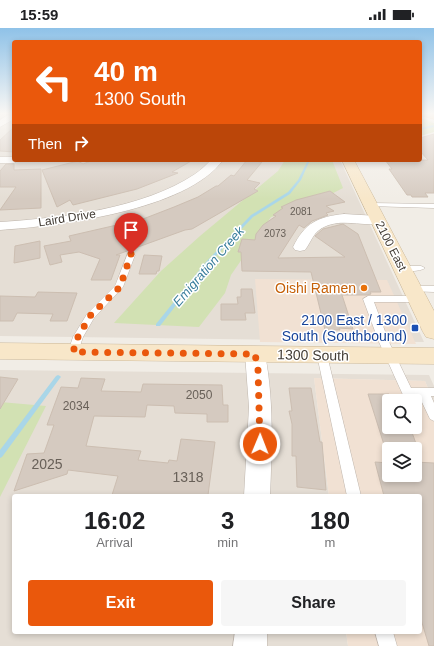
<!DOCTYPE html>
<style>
:root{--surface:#fff;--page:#f6f6f6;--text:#202124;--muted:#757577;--accent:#ea580c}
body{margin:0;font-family:Helvetica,sans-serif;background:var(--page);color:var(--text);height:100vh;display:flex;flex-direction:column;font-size:15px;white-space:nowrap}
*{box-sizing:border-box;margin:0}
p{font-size:13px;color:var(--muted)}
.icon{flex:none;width:22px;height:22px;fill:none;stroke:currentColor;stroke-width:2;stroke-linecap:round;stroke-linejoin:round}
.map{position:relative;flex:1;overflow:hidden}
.sheet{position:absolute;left:12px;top:466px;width:410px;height:140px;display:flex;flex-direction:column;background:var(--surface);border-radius:4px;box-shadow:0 2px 6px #0003}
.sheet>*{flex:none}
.guide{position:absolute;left:12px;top:12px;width:410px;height:122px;border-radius:4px;box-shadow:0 2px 6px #0003;background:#ea580c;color:#fff;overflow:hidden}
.controls{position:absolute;left:382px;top:366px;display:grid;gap:8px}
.controls a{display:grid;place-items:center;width:40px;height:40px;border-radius:4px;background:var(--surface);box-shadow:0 2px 6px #0003;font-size:20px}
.pin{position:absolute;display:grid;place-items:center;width:34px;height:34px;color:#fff;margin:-41px -17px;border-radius:50% 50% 50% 0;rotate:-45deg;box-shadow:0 0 4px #0007}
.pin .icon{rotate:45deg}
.me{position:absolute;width:44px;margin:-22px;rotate:1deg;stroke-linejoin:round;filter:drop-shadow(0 0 3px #0008)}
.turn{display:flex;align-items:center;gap:14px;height:84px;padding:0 16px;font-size:18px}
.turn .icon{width:52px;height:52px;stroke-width:2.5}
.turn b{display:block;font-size:28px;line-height:34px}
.then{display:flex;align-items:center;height:38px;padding:0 16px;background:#0003;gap:8px;font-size:15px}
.eta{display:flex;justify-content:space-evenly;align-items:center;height:68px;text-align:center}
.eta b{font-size:24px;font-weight:800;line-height:28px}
.cta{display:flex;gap:8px;margin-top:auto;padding:8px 16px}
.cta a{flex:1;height:46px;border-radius:4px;background:var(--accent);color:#fff;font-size:16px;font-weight:800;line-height:46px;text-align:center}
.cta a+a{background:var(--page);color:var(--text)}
.status{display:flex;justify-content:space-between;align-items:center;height:28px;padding:0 20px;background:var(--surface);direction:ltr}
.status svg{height:11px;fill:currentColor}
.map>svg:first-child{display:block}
</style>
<div class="status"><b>15:59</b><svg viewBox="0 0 49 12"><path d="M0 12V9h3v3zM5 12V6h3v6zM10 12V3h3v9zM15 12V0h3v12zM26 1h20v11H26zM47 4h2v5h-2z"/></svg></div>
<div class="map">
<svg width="434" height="618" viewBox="0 0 434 618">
<rect width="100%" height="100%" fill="#f1ede6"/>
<!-- residential -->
<g fill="#e5ded5">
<path d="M0,85H14V132H340L424,314L0,308Z"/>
<path d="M0,342L429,347L434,358V375L425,353L314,350L329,468H14V604H346L348,618H0Z"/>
</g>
<!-- commercial -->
<g fill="#f1e1d3" fill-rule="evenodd">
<path d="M255,251L387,252L416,316L260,314Z"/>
<path d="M314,350L425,353L434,375V618H348L346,604H420V468H329ZM389,373H415V399H389ZM389,421H415V447H389Z"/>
</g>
<!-- green -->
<g fill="#d2e1b3">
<path d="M420,90L434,94L427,93L434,95V104L420,108V91H422Z"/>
<path d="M285,132H332L343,160L306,179L271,189L231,247L225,265L199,299L114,295L161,243L200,208L278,143Z"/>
<path d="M0,374L46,378L0,469Z"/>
</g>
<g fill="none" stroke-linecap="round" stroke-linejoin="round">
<!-- stream -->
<g fill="#a9d6e8" fill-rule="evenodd">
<path d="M433,97L434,99L420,102V100Z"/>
<path d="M308,132H310L301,152L290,166L253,189L208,236L160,298H156V296L206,234L251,187L288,164L298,152Z"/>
<path d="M58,347L60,348L61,349L60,350L2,429L0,430V422L56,348Z"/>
</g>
</g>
<!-- building -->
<g fill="#d5cac0" stroke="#ccbeb1">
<path d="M14,99V124L0,123V112Z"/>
<path d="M434,106V165H425L428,169H412L411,167H407L389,141H392L385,132H428L420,123V110Z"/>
<path d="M93,132H193L172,144L178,145L137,161L73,177L70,172L57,179L42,142L78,133L83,136Z"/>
<path d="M247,132L262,134L247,152L260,155L254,161L258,163L192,201L185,202L116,227H120L111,252H91L100,231L79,224L60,227L62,234L50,237L44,218L71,213L69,208L143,191L174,179L198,169L216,158H218L231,147L234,148Z"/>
<path d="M6,136H14V142L41,141V180L0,182L16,159H0V143Z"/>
<path d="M330,163L345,174L326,178L334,183L326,185L328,187L312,193L304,200L299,197L278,230L345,229L315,208L323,201L343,196L358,206L381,264H370L371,266L367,267H342L353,301L339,300L340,302H325L311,244L242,243L241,224H238L242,211L255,212L256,206L263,197L276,188L273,187L283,180L281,179L296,172Z"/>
<path d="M40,213V230L14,235L15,218Z"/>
<path d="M144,227L162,228L159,243H157L156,246H139Z"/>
<path d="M241,261H252L255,285H245L246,292H221V276H238L237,269H241Z"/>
<path d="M38,264L77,265L67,293H50L53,286L17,285L13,293H0V268L35,269Z"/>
<path d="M0,349L18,351L0,381Z"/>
<path d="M81,350L105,351L101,363L141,364L143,356L222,357L223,377H228V394H207V386L175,385L174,378L147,377L145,389L94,388L86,418L141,423L138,432L168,435L169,432L177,433L181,411L215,414L208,467H112L118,448L68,442L67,446L14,463L27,426L44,425L54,397H47L61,359L78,360Z"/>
<path d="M289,360H311L320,414H322L326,462L297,459L296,428H292V396L289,383H292Z"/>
<path d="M368,366H389V399H410L418,421H389V423H386Z"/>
<path d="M375,434L389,435V447H415V434L434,435V618H429L420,588V468H384Z"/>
</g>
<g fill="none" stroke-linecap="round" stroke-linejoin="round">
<defs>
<g id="lane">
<path d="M371,175L434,176V180L369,178V176Z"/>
<path d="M128,225H131L135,227L123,259L94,290L83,309L77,327H69L68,324L73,309L87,286L115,258Z"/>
<path d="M400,238H421L425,240C420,244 404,244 399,240Z"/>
<path d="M413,258H434V264L410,263L409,261L410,259Z"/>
<path d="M368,268H419L424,271L419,274H374L389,314L411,360H434V368H431L434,375V393L430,391L419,368L403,367L379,314L363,271Z"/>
<path d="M322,323L326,324L327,327L361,468H347L317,327L318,324Z"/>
<path d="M375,604H393L397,618H379Z"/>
</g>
<g id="street">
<path d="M11,85H14V91L0,99V92Z"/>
<path d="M0,129H14V132H19L14,135H0Z"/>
<path d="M211,132H223C187,182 59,198 0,202V194C61,190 143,181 195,146C201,142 206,137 211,132Z"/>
<path d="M344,186L378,188L383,189L385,192L383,195C361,200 333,186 315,206C311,211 309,217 305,222L300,223L295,222L293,219C305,195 317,189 344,186Z"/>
<path d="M255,319L262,321L265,326C274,373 272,420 270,468H244L249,379L245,326L248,321Z"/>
<path d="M235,604H267V618H233Z"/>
</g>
<g id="secondary">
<path d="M342,132H354L434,283V311L426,309L423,304Z"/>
<path d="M0,315L434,320V336L0,331Z"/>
</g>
<path id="primary" d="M420,85H434V91L420,87Z"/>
</defs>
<!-- lane casing -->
<use href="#lane" stroke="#bfb6ad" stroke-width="1"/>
<!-- street casing -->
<use href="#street" stroke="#bfb6ad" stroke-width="1"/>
<!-- secondary casing -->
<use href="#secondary" stroke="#ccb99a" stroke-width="1"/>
<!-- primary casing -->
<use href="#primary" stroke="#d6aa6f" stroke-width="1"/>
<!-- lane -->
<use href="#lane" fill="#fff" fill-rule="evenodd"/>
<!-- street -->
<use href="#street" fill="#fff" fill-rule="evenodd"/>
<!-- secondary -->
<use href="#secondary" fill="#f8e7c9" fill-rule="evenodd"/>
<!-- primary -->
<use href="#primary" fill="#f3d09d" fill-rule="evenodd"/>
</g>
<!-- sky -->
<linearGradient id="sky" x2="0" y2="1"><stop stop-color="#8fc2e8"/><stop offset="0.5" stop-color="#f9f7f4"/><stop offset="1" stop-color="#f9f7f4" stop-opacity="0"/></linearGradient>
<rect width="434" height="171" fill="url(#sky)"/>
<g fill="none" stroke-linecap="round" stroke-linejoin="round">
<!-- route -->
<path stroke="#ea580c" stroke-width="7" stroke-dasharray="0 12.6" d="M131,226L120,259L90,288L78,309L73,324L255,326L258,342L260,416"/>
</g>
<!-- markers -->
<circle fill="#e8710a" stroke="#fff" stroke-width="1.5" cx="364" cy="260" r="4"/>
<rect fill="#1a4fb4" stroke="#fff" stroke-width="1.5" x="411" y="296" width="8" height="8" rx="2"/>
<g text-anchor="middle" stroke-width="3" stroke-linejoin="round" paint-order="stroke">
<!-- far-number labels -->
<g font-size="10" fill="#686058">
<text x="301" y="187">2081</text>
<text x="275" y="209">2073</text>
</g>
<!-- far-street labels -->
<g font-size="12" fill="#433d36" stroke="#fff">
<text transform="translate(67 190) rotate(-9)" y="4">Laird Drive</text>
<text transform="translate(391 218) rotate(63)" y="4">2100 East</text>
</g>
<!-- number labels -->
<g font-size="12" fill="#686058">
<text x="199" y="371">2050</text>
<text x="76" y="382">2034</text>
</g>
<!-- far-water labels -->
<g font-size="13" font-style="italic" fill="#397e9c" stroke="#fff">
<text transform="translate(208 238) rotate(-49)" y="5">Emigration Creek</text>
</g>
<!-- food labels -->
<g font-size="14" fill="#c56008" stroke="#fff" text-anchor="end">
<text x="356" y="265">Oishi Ramen</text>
</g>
<!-- transit labels -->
<g font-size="14" fill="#164399" stroke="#fff" text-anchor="end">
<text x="407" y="297">2100 East / 1300<tspan x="407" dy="16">South (Southbound)</tspan></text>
</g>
<!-- street labels -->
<g font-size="14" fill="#433d36" stroke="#fff">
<text transform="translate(313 327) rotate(1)" y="5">1300 South</text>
</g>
<!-- near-number labels -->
<g font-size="14" fill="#686058">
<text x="47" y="441">2025</text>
<text x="188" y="454">1318</text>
</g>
</g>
</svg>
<div class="controls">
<a><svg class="icon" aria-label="search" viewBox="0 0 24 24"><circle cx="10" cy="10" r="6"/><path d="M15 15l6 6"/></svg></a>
<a><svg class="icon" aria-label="layers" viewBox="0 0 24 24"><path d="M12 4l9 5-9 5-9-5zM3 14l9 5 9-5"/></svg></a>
</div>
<div class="pin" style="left:131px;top:226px;background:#d93025"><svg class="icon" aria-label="arrive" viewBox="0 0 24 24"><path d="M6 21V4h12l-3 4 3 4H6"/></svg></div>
<svg class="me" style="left:260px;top:416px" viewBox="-20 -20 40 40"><circle r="17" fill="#ea580c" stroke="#fff" stroke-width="3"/><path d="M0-11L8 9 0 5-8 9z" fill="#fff"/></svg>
<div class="guide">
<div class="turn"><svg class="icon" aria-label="left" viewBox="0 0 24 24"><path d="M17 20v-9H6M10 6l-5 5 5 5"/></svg><div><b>40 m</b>1300 South</div></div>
<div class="then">Then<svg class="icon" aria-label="right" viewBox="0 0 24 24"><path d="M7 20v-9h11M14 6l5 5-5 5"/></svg></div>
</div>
<section class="sheet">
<div class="eta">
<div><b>16:02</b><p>Arrival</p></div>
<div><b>3</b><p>min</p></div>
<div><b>180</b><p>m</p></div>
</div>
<div class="cta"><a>Exit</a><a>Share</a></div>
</section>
</div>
